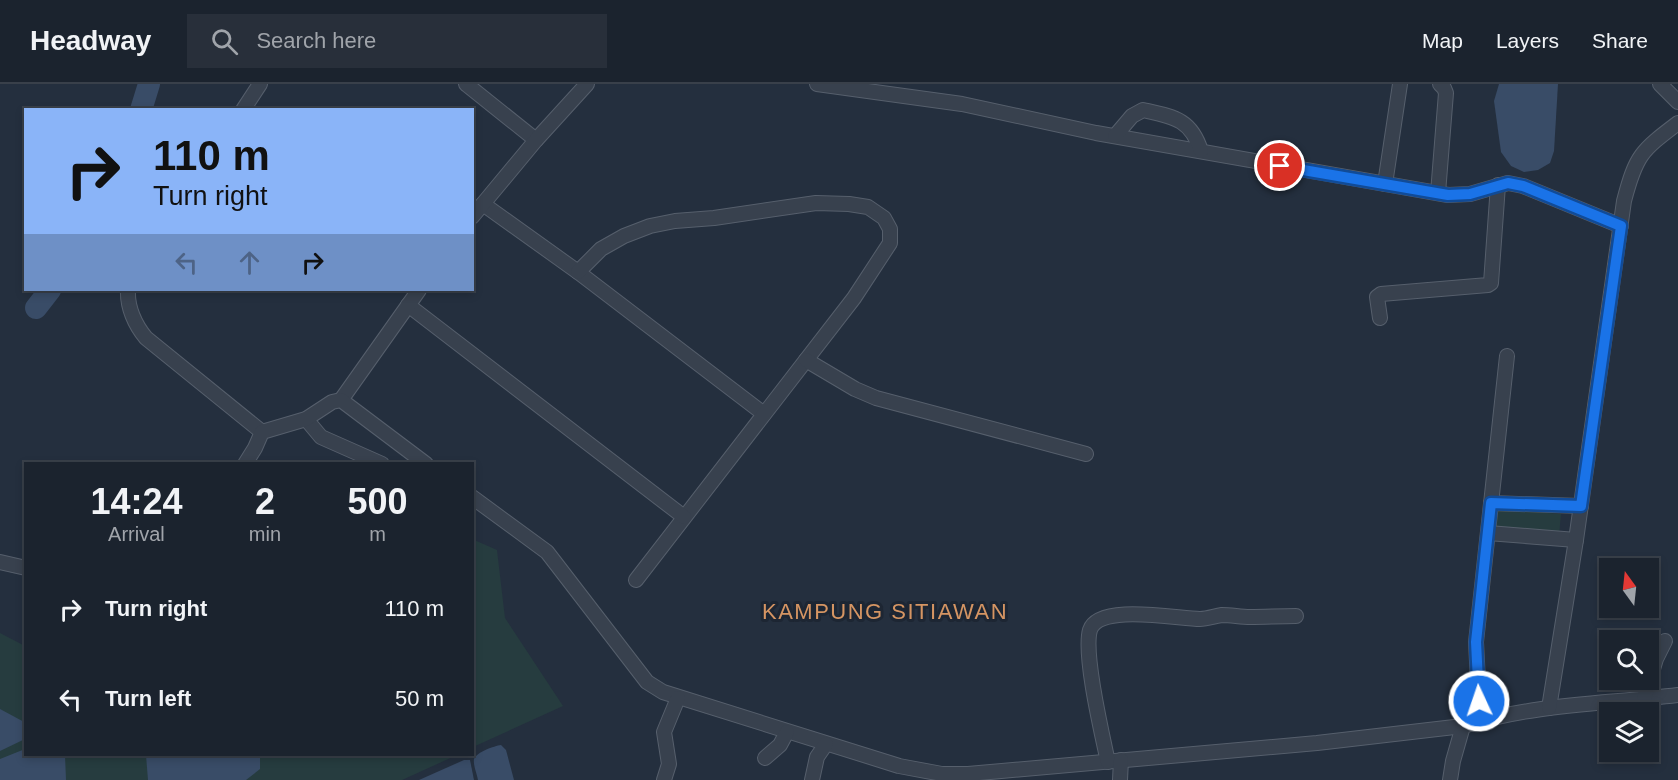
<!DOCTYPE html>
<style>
:root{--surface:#1b232e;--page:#282f3a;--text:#f1f3f6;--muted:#a0a4aa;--line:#39404a}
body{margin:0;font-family:Helvetica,sans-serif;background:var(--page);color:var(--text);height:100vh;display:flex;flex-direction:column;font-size:22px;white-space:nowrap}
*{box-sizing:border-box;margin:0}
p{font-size:20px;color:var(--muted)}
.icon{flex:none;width:33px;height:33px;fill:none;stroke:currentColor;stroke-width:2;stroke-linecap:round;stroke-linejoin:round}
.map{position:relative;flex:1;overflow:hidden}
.details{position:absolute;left:24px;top:378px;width:450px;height:294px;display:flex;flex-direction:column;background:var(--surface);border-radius:0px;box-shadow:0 3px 9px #0003,0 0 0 2px var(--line)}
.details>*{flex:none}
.guide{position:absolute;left:24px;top:24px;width:450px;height:183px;border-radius:0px;box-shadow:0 3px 9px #0003,0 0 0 2px var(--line);background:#8ab4f8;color:#111;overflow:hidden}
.needle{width:39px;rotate:345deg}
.controls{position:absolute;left:1599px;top:474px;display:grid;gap:12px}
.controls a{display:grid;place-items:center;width:60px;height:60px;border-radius:0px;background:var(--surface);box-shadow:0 3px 9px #0003,0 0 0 2px var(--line);font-size:30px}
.pin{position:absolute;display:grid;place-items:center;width:51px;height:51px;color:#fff;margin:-26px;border:3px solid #fff;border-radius:50%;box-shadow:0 2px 6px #0007}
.me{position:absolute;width:66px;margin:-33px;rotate:357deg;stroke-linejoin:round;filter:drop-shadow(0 0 4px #0008)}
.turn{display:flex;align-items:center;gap:21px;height:126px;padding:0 30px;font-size:27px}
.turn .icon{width:78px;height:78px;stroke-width:2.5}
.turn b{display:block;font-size:42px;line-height:51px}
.lanes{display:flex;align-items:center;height:57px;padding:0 30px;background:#0003;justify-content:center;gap:30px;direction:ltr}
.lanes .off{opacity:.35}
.eta{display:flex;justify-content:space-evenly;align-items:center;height:102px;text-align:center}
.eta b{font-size:36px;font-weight:800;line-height:42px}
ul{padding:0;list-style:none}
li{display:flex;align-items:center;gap:18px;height:90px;padding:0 30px}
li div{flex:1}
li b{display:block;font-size:22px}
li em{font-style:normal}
header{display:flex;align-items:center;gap:36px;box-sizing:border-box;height:84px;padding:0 30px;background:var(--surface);border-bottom:2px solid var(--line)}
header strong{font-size:28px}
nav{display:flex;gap:33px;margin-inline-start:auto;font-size:21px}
.search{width:420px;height:54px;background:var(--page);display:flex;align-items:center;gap:15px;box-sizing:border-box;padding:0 21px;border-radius:0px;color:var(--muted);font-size:22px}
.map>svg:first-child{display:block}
</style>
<header>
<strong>Headway</strong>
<div class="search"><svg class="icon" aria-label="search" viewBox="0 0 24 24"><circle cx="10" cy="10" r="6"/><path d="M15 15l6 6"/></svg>Search here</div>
<nav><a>Map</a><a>Layers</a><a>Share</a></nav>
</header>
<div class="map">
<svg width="1678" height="696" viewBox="0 0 1678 696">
<rect width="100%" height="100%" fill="#242f3e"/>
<!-- green -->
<g fill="#263c3f">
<path d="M1498,425L1561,430L1559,452L1496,445Z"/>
<path d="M472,455L497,466L505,534L563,622L473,663Z"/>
<path d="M0,549L25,562L26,670L457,671L402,696H0Z"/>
</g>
<!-- water -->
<g fill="#394c67">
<path d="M1499,0H1558L1554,67L1550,79L1538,86L1524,88L1511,82L1501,68L1494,17Z"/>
<path d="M0,625L26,639L25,655L0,667Z"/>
<path d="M501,661L506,666L514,696H478C477,690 473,681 474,675C477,668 494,662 501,661Z"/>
<path d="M25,665L26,670L65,671L66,696H0V675Z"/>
<path d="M146,671H260V685L246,696H148Z"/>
<path d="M464,676H470L474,696H419Z"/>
</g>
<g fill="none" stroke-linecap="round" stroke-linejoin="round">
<!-- river -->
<g stroke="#394c67" stroke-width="22">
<path d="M141,26L149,0"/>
<path d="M36,224L50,206"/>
</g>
<defs>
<g id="minor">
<path d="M466,0L536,56"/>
<path d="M817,0L962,20L1096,49L1448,111L1470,110L1508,99L1523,102L1621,142"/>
<path d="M1660,0L1678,18"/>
<path d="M243,26L260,0"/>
<path d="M1115,52L1132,32L1143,26C1174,33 1191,35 1201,67"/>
<path d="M1385,100L1400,0"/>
<path d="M1438,109L1446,9L1444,4L1440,0"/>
<path d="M483,120L578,188L764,330"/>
<path d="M472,133L536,56L587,0"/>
<path d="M578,188L601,165L624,152L650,142L675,137L714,134L816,119L849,120L868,123L884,134L890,145V159L854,214L636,496"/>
<path d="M128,206C127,223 135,241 146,254L262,348"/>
<path d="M408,221L684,433"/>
<path d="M1380,234L1377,213L1381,210L1488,201L1491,199L1498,101"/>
<path d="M806,276L855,305L876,314L1086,370"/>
<path d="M341,316L419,206"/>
<path d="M306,335L321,353L382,380"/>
<path d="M245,380L255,364L262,348L306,335L332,318L341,316L426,380"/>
<path d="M472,413L547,468L647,598L663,608L899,682L942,690H968L1317,659L1463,642C1533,620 1606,620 1678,611"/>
<path d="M1491,419L1581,422"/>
<path d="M1488,449L1576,456"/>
<path d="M0,478L26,484"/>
<path d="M1644,615L1656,575L1665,557"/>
<path d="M1549,624L1576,456L1624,117C1636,71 1641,67 1678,39"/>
<path d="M1480,637L1476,558L1507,272"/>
<path d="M765,674L780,661L787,648"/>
<path d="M1108,678C1102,650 1083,570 1090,546C1099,519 1178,535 1200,535C1207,535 1215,532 1222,531C1231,531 1241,533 1250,533C1265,533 1280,532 1296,532"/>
<path d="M664,696L669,680L664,648L678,614"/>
<path d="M812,696L817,673L826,660"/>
<path d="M1120,696L1121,676"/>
<path d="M1450,696L1453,677L1463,642"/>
</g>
</defs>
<!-- minor casing -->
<use href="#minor" stroke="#565f6c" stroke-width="16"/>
<!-- minor -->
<use href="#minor" stroke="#38414e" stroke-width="14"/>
</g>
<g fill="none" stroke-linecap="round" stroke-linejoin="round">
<defs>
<path id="route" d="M1280,82L1448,111L1470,110L1508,99L1523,102L1621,142L1581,422L1491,419L1476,558L1479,617"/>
</defs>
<!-- route casing -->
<use href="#route" stroke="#114b97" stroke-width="15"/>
<!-- route -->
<use href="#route" stroke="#1a73e8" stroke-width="10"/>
</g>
<g text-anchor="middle" stroke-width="6" stroke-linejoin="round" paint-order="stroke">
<!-- neighbourhood labels -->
<g font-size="22" letter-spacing="1.5" fill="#d59563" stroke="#1d2633">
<text x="885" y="535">KAMPUNG SITIAWAN</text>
</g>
</g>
</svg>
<div class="controls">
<a><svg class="needle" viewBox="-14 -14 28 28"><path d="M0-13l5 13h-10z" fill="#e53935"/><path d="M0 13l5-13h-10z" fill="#a0a4aa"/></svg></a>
<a><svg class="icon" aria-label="search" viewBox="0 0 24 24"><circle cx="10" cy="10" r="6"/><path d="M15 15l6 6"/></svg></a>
<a><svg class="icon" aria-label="layers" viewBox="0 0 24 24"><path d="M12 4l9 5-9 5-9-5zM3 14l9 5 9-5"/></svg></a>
</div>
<div class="pin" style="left:1280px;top:82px;background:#d93025"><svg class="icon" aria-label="arrive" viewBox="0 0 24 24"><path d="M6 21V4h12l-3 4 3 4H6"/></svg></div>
<svg class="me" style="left:1479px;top:617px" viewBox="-20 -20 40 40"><circle r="17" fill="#1a73e8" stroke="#fff" stroke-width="3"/><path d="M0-11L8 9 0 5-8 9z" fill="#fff"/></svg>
<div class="guide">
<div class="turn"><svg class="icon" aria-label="right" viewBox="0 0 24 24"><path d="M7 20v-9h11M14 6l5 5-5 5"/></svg><div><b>110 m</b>Turn right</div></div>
<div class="lanes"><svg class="icon off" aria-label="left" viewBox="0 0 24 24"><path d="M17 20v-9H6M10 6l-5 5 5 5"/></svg><svg class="icon off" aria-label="ahead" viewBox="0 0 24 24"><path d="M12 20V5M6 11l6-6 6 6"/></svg><svg class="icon" aria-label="right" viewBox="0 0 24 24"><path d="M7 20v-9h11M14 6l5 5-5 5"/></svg></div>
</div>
<section class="details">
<div class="eta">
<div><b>14:24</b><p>Arrival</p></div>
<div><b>2</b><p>min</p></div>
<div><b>500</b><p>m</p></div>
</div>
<ul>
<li><svg class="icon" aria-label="right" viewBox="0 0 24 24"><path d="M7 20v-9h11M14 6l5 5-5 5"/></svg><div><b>Turn right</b></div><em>110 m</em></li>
<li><svg class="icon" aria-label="left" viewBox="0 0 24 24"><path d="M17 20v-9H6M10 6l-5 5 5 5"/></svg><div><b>Turn left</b></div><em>50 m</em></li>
</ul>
</section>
</div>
